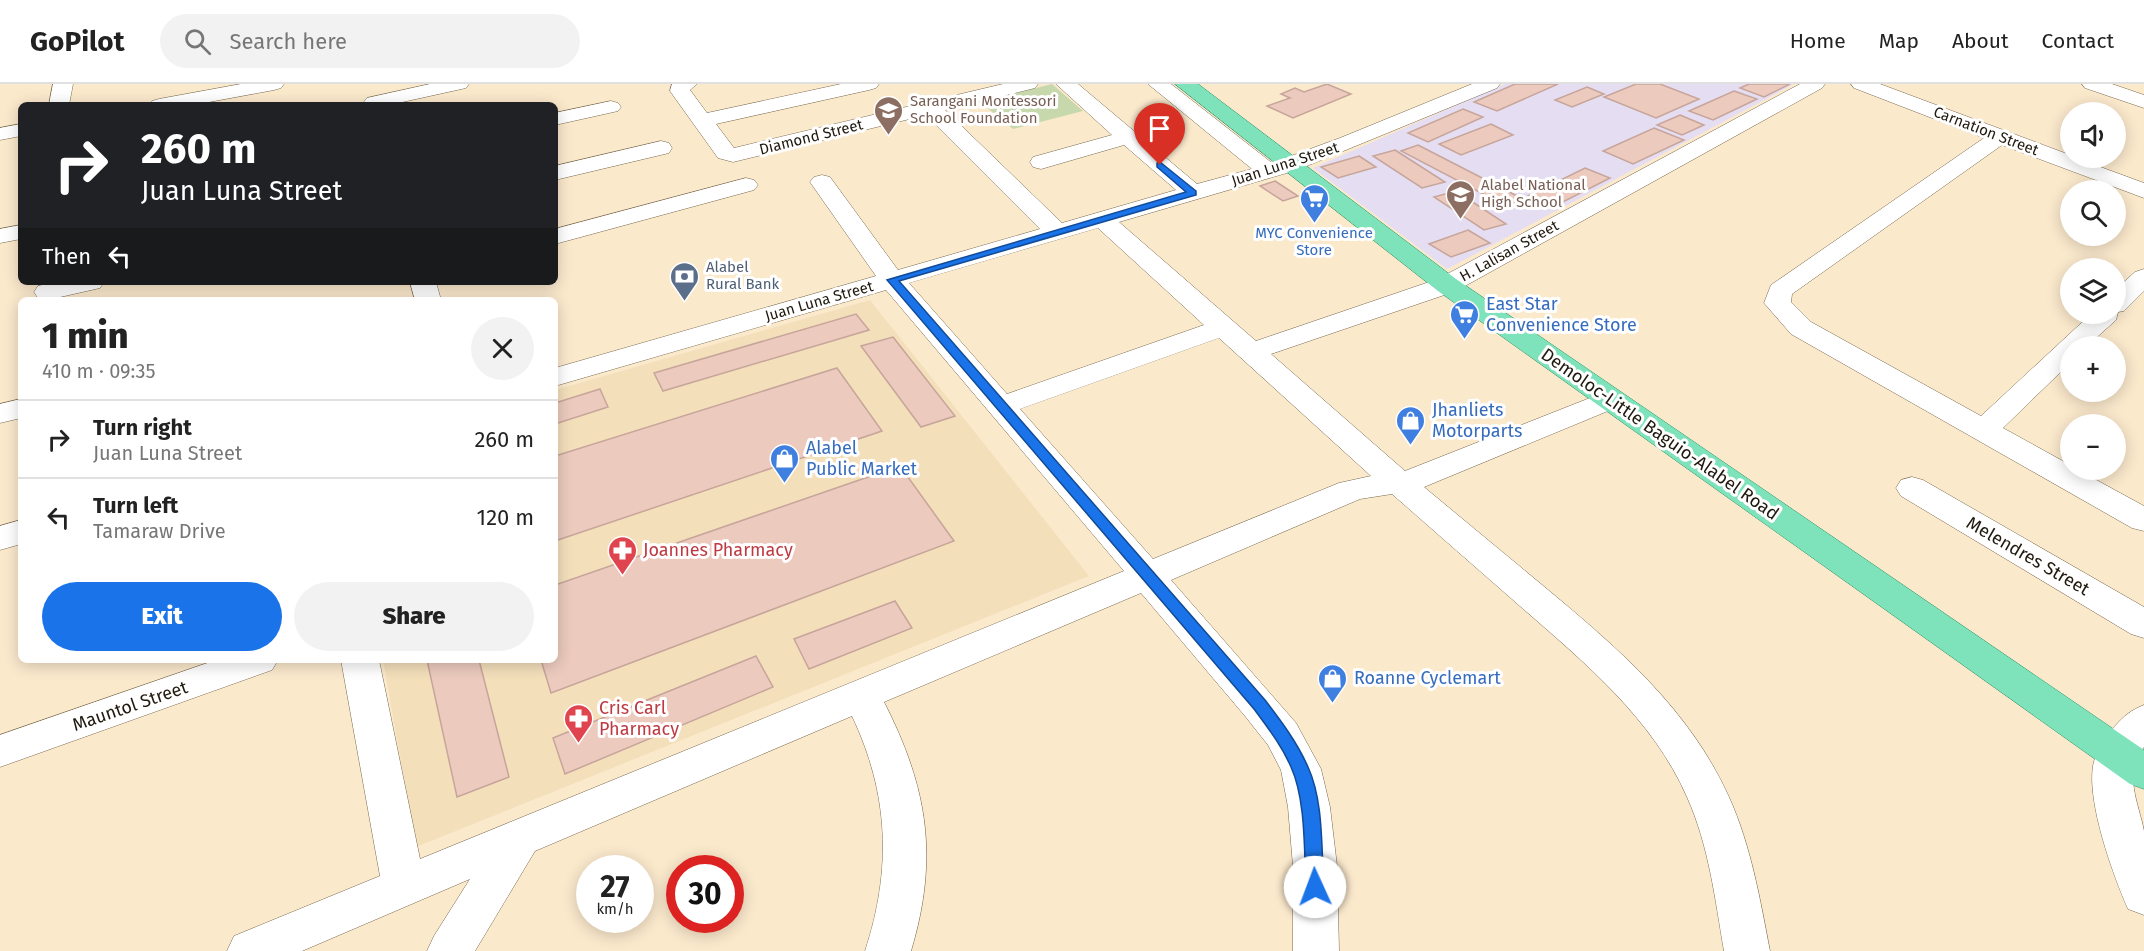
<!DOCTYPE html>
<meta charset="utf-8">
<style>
:root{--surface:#fff;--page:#f2f2f2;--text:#222;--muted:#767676;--line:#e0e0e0;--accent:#1a73e8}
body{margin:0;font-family:"Fira Sans",sans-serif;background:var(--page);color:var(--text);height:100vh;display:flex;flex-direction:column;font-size:22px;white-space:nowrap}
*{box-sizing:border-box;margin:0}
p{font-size:20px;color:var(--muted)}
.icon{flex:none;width:33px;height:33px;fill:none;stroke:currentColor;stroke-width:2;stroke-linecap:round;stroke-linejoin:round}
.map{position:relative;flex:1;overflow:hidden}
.drawer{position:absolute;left:18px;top:213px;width:540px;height:366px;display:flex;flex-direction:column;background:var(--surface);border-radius:9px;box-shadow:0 3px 15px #0003}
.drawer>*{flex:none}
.banner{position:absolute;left:18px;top:18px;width:540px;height:183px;border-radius:9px;box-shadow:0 3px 15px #0003;background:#202124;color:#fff;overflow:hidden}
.fabs{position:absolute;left:2060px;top:18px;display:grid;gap:12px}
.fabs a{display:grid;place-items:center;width:66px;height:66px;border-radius:50%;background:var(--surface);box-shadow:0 3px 15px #0003;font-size:30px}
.speed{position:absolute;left:576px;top:771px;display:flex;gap:12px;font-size:30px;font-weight:700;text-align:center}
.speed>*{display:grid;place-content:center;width:78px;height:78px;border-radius:50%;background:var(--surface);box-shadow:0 3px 15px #0003;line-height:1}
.speed small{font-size:15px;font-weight:400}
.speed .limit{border:9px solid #d22;background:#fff;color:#111}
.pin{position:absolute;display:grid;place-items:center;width:51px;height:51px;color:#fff;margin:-62px -26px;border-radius:50% 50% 50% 0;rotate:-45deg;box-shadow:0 0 6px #0007}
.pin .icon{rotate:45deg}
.me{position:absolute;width:66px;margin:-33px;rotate:358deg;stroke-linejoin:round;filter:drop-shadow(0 0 4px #0008)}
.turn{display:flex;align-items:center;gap:21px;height:126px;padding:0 24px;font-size:27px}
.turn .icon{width:78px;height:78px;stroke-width:2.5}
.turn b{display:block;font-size:42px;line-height:51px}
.then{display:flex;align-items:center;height:57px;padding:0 24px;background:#0003;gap:12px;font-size:22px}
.round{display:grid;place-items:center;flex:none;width:63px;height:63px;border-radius:32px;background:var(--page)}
.head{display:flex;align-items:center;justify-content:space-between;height:102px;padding:0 24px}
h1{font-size:36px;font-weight:800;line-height:45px}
.primary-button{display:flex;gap:12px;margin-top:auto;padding:12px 24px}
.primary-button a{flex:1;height:69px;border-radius:36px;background:var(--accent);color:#fff;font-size:24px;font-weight:800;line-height:69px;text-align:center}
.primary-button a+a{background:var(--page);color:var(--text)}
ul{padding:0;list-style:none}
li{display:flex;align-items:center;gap:18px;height:78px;padding:0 24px;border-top:2px solid var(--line)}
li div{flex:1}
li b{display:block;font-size:22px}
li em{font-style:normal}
header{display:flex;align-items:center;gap:36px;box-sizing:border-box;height:84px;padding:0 30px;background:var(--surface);border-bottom:2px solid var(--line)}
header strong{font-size:28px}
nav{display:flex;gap:33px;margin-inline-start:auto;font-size:21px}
.search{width:420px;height:54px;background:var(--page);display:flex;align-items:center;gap:15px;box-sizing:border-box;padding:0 21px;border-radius:33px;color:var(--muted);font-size:22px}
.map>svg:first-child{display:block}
</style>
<header>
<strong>GoPilot</strong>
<div class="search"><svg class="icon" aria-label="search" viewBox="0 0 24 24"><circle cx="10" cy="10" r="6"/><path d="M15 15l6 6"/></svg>Search here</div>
<nav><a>Home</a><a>Map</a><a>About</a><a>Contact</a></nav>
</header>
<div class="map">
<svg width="2144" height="867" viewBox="0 0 2144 867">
<rect width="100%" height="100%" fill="#fbe9cc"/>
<!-- built -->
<path fill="#f4dfbb" d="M870,216L1089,492L416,763L383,576H555V306Z"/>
<!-- education -->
<path fill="#e5def3" d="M1505,0H1794L1447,185L1313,84Z"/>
<!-- green -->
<path fill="#c7d8ad" d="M1052,0L1083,27L1013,45L980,18Z"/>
<!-- building -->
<g fill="#eccabe" stroke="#c7a59a" stroke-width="1.5">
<path d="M1327,0L1351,10L1293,34L1267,22L1290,14L1281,10L1295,4L1304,8Z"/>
<path d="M1515,0H1558L1497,27L1474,18Z"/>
<path d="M1636,0H1660L1699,15L1656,34L1604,13Z"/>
<path d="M1749,0H1790L1764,13L1740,4Z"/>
<path d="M1587,3L1604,10L1572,23L1555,16Z"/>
<path d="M1734,7L1757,15L1713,36L1689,27Z"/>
<path d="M1463,25L1483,33L1428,58L1408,49Z"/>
<path d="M1680,31L1704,41L1682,51L1657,41Z"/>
<path d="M1491,40L1513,51L1461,71L1439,60Z"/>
<path d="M1654,44L1684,56L1633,80L1603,67Z"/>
<path d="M1418,61L1523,115L1506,122L1401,67Z"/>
<path d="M1395,66L1445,98L1422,104L1373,72Z"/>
<path d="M1359,72L1376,83L1338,94L1321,83Z"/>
<path d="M1585,84L1610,94L1553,123L1528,112Z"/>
<path d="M1275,97L1298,112L1283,117L1260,102Z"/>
<path d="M1456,107L1506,140L1484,146L1434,113Z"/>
<path d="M1468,146L1490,159L1451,173L1429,160Z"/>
<path d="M856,230L869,246L663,307L654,289Z"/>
<path d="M893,253L955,332L921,343L861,262Z"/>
<path d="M837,284L882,347L555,457V372Z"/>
<path d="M600,305L608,323L555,340V319Z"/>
<path d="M900,382L954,457L551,609L541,576H555V501Z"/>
<path d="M895,517L912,544L809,585L794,555Z"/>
<path d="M756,572L773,603L565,690L553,654Z"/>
<path d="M427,576H479L509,693L457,713Z"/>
</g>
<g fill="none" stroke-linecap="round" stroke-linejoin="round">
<defs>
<g id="minor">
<path d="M53,0H73L69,21H49Z"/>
<path d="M241,0H284L281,4L274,6L193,21H149L152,17L159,15Z"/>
<path d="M430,0H469L466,4L389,21H366L364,18L367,14Z"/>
<path d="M672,0H697L690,6L707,29L841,0H879L876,4L869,6L716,40L734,64L1003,0H1038L1035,4L945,26L1062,139L1176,106L1124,61L1041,85L1033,83L1030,78L1033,73L1112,51L1056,0H1078L1197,100L1252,85L1148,0H1171L1272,79L1340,54L1472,0H1500L1497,4L1297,86L1119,138L1256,257L1438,195L1800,0H1825L1822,4L1456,207L1271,270L1405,387L1600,310L1610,307L1620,310L1625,316L1620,322L1424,403C1465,437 1506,471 1547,505C1620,566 1689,625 1729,713C1751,762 1760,815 1770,867H1724C1715,815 1709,762 1687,713C1653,635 1584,578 1521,523C1478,485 1435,448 1392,410L1360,415L1171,496L1296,639L1321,685L1330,723L1337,782L1339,867H1293V782L1288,723L1281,686L1268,661L1245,632L1141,509L884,618C928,704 939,774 911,867H865C892,785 889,710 852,632L535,767L475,867H427L434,852L470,795L302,867H227L234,852L380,792L341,576H379L420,775L1124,487L886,206L555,302V284L876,192L810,98L814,93L822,91L830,93L898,186L1040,145L926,31L733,78L718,74L670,7ZM1098,144L1204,241L1007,310L909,199ZM1219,254L1371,392L1339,399L1153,475L1020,325Z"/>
<path d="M1851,0H1880L2070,71V74H2076L2144,99V114L2002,61L1792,210L1791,218L1811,238L1981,332L2091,230H2115V206L2135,188L2144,185V207L2124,227L2118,228L2116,236L2087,262H2070V279L2003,344L2070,381V386H2078L2144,422V447L2132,444L1791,250L1764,219L1771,201L1984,54L1854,4Z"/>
<path d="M2082,0H2112L2144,11V24L2085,4Z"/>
<path d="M611,17L618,19L621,23L618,27L555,41V29Z"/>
<path d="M21,40V52L0,56V44Z"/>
<path d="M661,57L669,59L672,64L669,69L555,96V82Z"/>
<path d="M746,94L754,96L758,101L754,106L555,160V145Z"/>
<path d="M21,141V155L0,159V145Z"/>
<path d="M56,198H104L100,204L47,216L38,214L34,208L38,202Z"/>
<path d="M410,198H436L441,216H415Z"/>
<path d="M21,315V334L0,339V320Z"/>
<path d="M1912,393L1923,396L2144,523V554L2131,550L1901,412L1896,404L1901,396Z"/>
<path d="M21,436V460L0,466V442Z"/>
<path d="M216,576H278L272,586L0,683V651Z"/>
<path d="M2144,621V663C2122,688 2139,720 2144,747C2144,771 2144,806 2144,831L2128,825C2113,791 2087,719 2093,682C2096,667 2104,653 2115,642C2124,632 2131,626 2144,621Z"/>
</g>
<path id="major" d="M1175,0H1198L1456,195L2144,666V705L2130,700L1438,207Z"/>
</defs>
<!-- minor casing -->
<use href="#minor" stroke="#77684e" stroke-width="1"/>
<!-- major casing -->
<use href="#major" stroke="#258f61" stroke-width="1"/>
<!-- minor -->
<use href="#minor" fill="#fff" fill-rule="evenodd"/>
<!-- major -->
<use href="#major" fill="#7ee2bb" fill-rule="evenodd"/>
</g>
<!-- route -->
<path fill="#1a73e8" stroke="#114b97" stroke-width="1.5" d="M1160,78L1196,107V111L899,197L1265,616C1281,637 1297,658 1308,683C1324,718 1321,765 1324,803L1321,809L1315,811L1309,809L1306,803C1304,767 1306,716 1291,683C1282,662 1268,644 1254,625L887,196L1186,108L1157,83V79Z"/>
<!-- icons -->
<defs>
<symbol id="school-pin" viewBox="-11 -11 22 30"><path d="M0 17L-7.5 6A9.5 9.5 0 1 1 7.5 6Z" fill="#8d6e63" stroke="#fff"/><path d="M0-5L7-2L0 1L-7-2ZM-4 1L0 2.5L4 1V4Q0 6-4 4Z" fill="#fff"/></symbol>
<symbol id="supermarket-pin" viewBox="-11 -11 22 30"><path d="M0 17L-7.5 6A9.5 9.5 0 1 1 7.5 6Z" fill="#3f7fe0" stroke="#fff"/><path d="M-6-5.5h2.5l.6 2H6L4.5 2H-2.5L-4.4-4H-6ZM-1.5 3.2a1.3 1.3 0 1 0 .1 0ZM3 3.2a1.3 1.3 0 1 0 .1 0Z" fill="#fff"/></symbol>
<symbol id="bank-pin" viewBox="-11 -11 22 30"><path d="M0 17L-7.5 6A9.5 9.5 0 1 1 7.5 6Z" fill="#5c6f8a" stroke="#fff"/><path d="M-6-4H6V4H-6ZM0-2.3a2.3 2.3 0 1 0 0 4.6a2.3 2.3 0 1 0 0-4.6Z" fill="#fff"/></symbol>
<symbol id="shop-pin" viewBox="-11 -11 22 30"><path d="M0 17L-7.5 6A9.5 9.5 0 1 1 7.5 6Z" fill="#3f7fe0" stroke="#fff"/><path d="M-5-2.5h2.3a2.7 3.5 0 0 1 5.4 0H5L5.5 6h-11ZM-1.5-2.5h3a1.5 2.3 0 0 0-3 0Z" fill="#fff"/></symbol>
<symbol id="pharmacy-pin" viewBox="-11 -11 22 30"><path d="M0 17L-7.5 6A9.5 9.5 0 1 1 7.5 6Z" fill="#e0444e" stroke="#fff"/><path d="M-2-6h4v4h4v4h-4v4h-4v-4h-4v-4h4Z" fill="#fff"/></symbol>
</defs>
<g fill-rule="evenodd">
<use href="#school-pin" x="872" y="10" width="33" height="45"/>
<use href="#school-pin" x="1444" y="94" width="33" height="45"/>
<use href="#supermarket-pin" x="1298" y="98" width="33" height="45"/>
<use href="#bank-pin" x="668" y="176" width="33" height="45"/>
<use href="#supermarket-pin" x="1448" y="214" width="33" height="45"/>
<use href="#shop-pin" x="1394" y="320" width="33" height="45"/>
<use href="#shop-pin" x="768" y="358" width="33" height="45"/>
<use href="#pharmacy-pin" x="606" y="450" width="33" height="45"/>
<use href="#shop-pin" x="1316" y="578" width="33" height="45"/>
<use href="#pharmacy-pin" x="562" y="618" width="33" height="45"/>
</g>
<g text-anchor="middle" stroke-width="6" stroke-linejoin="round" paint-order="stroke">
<!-- far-education labels -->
<g font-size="15" fill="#785e54" stroke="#fff" text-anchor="start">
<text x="910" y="22">Sarangani Montessori<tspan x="910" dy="17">School Foundation</tspan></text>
<text x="1481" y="106">Alabel National<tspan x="1481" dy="17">High School</tspan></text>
</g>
<!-- far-street labels -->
<g font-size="15" fill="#1f190e" stroke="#fff">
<text transform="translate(1986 47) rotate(21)" y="5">Carnation Street</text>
<text transform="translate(811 53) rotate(-14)" y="5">Diamond Street</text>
<text transform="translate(1285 80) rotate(-18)" y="5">Juan Luna Street</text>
<text transform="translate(1509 167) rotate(-29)" y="5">H. Lalisan Street</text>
<text transform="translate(819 217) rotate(-16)" y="5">Juan Luna Street</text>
</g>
<!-- far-shop labels -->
<g font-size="15" fill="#366cbe" stroke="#fff">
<text x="1314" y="154">MYC Convenience<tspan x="1314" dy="17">Store</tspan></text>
</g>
<!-- far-service labels -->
<g font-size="15" fill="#4e5e75" stroke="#fff" text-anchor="start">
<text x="706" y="188">Alabel<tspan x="706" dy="17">Rural Bank</tspan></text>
</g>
<!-- shop labels -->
<g font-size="18" fill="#366cbe" stroke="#fff" text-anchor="start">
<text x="1486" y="226">East Star<tspan x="1486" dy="21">Convenience Store</tspan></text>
<text x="1432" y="332">Jhanliets<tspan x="1432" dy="21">Motorparts</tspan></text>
<text x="806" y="370">Alabel<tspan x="806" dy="21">Public Market</tspan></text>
<text x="1354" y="600">Roanne Cyclemart</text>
</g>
<!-- street labels -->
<g font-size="18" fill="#1f190e" stroke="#fff">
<text transform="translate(1660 350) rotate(35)" y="6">Demoloc-Little Baguio-Alabel Road</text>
<text transform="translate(2028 472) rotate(30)" y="6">Melendres Street</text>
<text transform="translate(130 622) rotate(-19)" y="6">Mauntol Street</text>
</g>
<!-- health labels -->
<g font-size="18" fill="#be3a42" stroke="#fff" text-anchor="start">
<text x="643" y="472">Joannes Pharmacy</text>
<text x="599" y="630">Cris Carl<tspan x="599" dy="21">Pharmacy</tspan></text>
</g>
</g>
</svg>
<div class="fabs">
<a><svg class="icon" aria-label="sound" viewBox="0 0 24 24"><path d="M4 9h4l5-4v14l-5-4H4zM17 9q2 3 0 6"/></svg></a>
<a><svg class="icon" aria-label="search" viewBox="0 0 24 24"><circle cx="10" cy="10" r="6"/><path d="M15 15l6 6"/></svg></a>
<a><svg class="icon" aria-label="layers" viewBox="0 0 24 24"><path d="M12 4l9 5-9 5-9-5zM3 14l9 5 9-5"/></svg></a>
<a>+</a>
<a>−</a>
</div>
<div class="speed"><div>27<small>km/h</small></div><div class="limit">30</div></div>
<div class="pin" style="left:1160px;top:81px;background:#d93025"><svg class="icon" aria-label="arrive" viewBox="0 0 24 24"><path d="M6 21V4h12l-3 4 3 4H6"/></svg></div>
<svg class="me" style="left:1315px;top:803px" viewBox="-20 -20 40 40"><circle r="19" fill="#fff"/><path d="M0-13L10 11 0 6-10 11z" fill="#1a73e8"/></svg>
<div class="banner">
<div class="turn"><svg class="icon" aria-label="right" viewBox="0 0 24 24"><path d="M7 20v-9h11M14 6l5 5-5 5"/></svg><div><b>260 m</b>Juan Luna Street</div></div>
<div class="then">Then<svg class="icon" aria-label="left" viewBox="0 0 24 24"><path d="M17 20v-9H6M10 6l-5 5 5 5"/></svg></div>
</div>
<section class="drawer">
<div class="head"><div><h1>1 min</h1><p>410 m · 09:35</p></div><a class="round"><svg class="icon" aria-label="close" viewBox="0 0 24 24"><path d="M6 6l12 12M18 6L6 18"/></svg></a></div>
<ul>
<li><svg class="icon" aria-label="right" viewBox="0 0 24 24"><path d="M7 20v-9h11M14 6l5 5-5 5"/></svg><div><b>Turn right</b><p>Juan Luna Street</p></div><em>260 m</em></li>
<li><svg class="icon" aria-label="left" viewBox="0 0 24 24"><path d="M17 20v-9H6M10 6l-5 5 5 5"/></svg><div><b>Turn left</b><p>Tamaraw Drive</p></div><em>120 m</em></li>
</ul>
<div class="primary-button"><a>Exit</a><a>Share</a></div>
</section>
</div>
